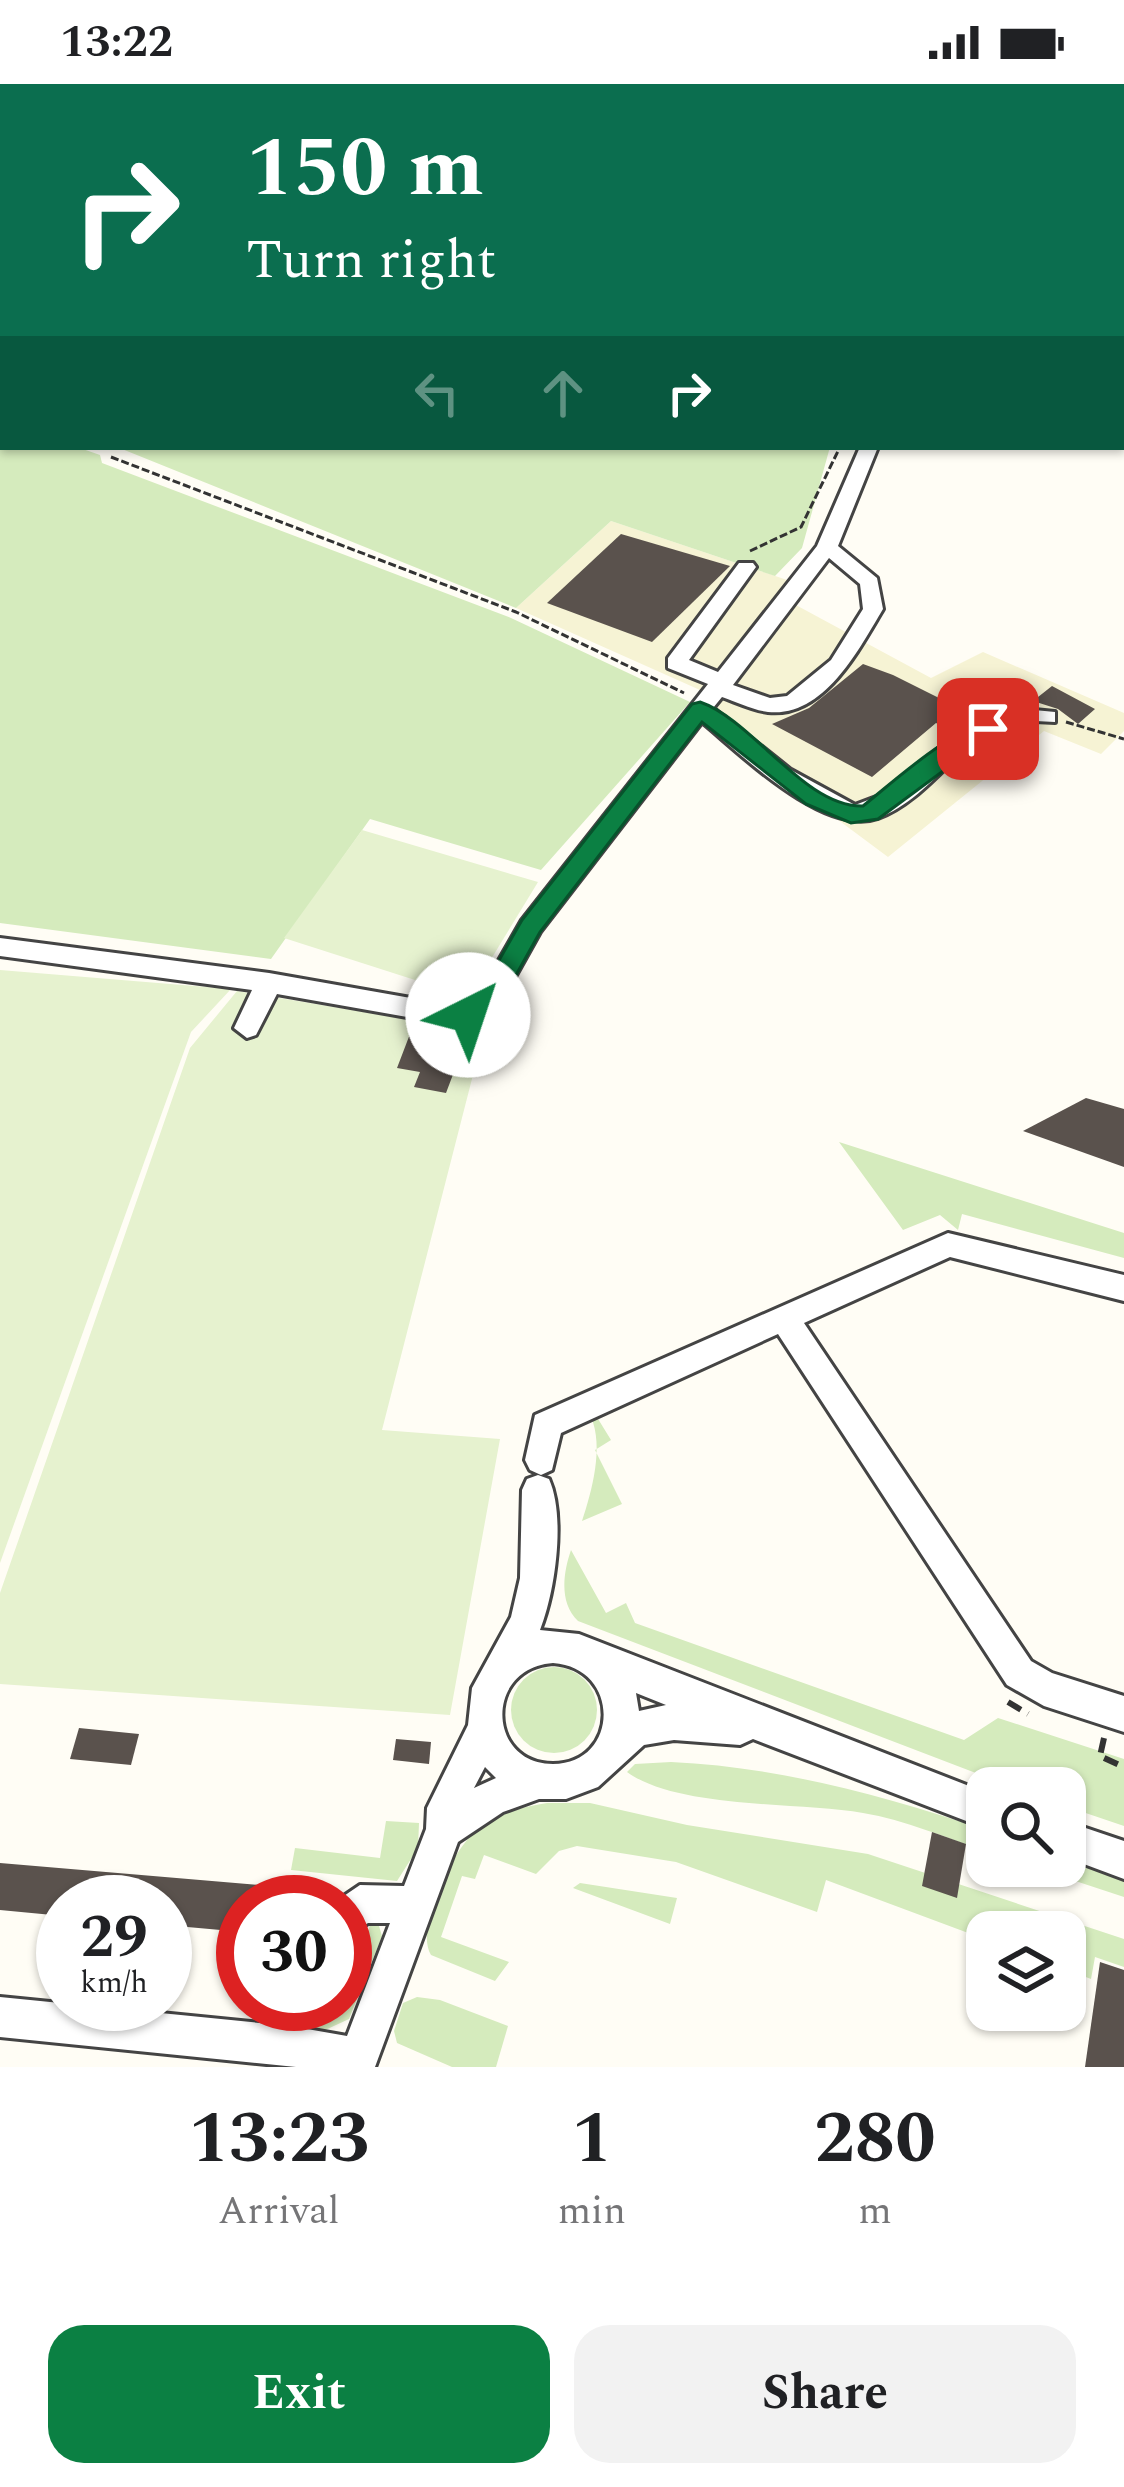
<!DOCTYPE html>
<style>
:root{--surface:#fff;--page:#f2f2f2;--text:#202124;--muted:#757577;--accent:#0b8043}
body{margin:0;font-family:Spectral,serif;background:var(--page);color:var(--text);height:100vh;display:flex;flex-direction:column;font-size:45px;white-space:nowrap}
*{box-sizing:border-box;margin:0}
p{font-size:39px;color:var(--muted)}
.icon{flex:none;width:66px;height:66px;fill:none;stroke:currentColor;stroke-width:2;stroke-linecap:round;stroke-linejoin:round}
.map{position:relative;height:1983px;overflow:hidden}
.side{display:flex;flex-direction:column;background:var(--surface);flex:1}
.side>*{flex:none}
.top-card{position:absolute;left:0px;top:0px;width:1125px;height:366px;box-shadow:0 3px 9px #0004;background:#0b6e4f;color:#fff;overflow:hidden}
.tools{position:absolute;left:966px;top:1683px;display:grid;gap:24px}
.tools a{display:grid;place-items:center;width:120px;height:120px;border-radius:24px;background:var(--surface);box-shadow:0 3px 9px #0004;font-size:60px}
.speed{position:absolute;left:36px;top:1791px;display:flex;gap:24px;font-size:60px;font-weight:700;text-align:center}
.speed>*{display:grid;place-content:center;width:156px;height:156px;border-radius:50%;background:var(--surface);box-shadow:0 3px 9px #0004;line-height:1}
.speed small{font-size:30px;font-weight:400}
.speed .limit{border:18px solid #d22;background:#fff;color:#111}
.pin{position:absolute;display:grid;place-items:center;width:102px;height:102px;color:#fff;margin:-51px;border-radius:24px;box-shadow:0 6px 18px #0006}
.me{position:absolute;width:132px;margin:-66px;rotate:41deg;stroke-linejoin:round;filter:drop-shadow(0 0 9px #0008)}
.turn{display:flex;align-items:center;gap:42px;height:252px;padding:0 48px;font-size:54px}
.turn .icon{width:156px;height:156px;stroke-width:2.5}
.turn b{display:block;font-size:84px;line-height:102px}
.lanes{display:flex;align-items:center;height:114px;padding:0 48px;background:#0003;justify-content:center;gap:60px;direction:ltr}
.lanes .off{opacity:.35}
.eta{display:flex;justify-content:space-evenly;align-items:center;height:204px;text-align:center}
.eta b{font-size:72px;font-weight:700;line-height:84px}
.cta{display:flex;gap:24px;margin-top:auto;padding:24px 48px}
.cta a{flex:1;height:138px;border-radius:36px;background:var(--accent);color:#fff;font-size:48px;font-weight:700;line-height:138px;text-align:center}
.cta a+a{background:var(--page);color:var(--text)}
.status{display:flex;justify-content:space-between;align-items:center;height:84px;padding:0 60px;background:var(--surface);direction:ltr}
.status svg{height:33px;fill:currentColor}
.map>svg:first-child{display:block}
</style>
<div class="status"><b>13:22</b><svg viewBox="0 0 49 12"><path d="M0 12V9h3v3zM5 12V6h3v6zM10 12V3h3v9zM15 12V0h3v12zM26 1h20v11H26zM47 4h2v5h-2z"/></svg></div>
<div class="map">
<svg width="1124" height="1983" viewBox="0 0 1124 1983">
<rect width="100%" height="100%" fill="#fffdf5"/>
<!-- farmland -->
<g fill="#f6f3d4">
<path d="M611,437L796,499L700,606L516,524Z"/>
<path d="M794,520L931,594L983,568L1124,629V647L1101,670L1044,647L888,773L700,633Z"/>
</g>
<!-- green -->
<g fill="#d5ebbd">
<path d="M0,334L3,363H77L100,371L102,379L511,534L690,618L541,786L370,735L271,875L0,839Z"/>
<path d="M117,363H830L802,464L775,492L611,437L516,524Z"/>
<path d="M839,1058L1124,1149V1174L962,1130L958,1146L940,1131L903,1146Z"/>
<path d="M595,1330L611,1356L595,1366L622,1420L582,1437C592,1407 604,1363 591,1333Z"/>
<path d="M571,1466L606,1529L626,1519L635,1539L964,1656L998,1634L1124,1675V1742L1065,1722V1704H1015L578,1537C559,1519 563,1489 571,1466Z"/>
<circle cx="554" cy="1626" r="43"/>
<path d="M671,1678C781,1683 883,1712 987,1746V1768C947,1754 905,1736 863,1729C800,1718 678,1725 627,1688L635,1680Z"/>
<path d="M547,1719H590L687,1741L868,1770L1124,1855V1883L1095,1873L1091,1895L1065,1885V1848H987V1856L826,1796L817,1828L676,1778L577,1762L559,1767L536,1790L484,1771L475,1795L462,1792L441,1853L509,1878L495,1897L431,1871C413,1841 457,1757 484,1739C503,1727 525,1723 547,1719Z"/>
<path d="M386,1737L419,1739L418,1764L397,1797L291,1786L295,1764L380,1774Z"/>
<path d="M1065,1772L1124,1792V1813L1030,1782H1065Z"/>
<path d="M580,1799L677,1814L670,1840L573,1804Z"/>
<path d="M371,1838L379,1842L382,1852L349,1935L323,1947L292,1945L295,1927L342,1928Z"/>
<path d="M417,1913L440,1916L508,1942L496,1983H452L397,1959L394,1947L403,1919Z"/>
</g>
<!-- pitch -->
<g fill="#e6f2cf">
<path d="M362,746L538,798L468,913L284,854Z"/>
<path d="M0,886L231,905L191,948L0,1479Z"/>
<path d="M237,907L484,948L382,1346L500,1355L450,1631L0,1600V1509L190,964Z"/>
</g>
<!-- building -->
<g fill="#5a524d">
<path d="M621,450L730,482L652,558L547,519Z"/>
<path d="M863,580L893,591L973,631L955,648L936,639L872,693L772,640L809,624Z"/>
<path d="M1052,602L1095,625L1078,640L1058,625L1033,617Z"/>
<path d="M410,950L463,964L446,1009L414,1003L420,988L397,984Z"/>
<path d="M1086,1014L1124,1025V1083L1023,1047Z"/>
<path d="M79,1644L139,1650L131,1681L70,1675Z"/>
<path d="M396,1655L431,1658L429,1680L393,1676Z"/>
<path d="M932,1748L966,1760L957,1814L922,1802Z"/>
<path d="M0,1779L283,1803V1818H243V1848L165,1841V1818H63V1832L0,1826Z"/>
<path d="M1100,1878L1124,1886V1983H1085Z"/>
</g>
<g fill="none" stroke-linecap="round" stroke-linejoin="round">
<defs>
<g id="minor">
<path d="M0,95L3,96V106L0,105Z"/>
<path d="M860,363H878L838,462L877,494L883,525C859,565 824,634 768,628C753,626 736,618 722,613L713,624L791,686L855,721L884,710L944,660L959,656L1004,623L1055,628V638L1016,636L974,667L959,671C936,693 909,723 878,734C824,753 741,670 702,638L540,848L496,927L458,942L277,910L256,951L247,954L234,944L252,906L0,872V854L269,889L456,922L478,913L522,836L708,600L668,584V574L739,479H753L756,483L689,576L718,588L817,462ZM829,474L860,500L863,525L831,576L787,612L770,614L733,601Z"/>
<path d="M948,1149L1124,1191V1217L950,1173L804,1239L1031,1577L1052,1589L1124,1612V1648L1044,1622L1007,1601L778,1250L561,1349L552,1386L541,1391L530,1386L525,1376L535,1331Z"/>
<path d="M538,1391L549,1395C566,1433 555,1508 540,1546L579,1550L987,1709V1745L753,1655L740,1661L674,1656L644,1661L598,1703L566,1715H539L503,1728L458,1758L375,1983H296L0,1953V1913L290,1942L347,1952L390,1839H368L345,1854V1818H335L360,1801L404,1802L426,1745L427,1724L468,1641L472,1604L511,1533L520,1494L522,1406L527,1395ZM553,1579C622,1584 619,1680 553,1680C487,1680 484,1584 553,1579ZM636,1609L666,1621L639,1627ZM485,1683L496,1694L474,1704Z"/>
<path d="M1065,1737L1124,1757V1795L1065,1773Z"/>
</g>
</defs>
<!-- minor casing -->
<use href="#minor" stroke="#444" stroke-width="6"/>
<!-- path-far1 -->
<g stroke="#333" stroke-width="3" stroke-dasharray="8 3" stroke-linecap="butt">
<path d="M111,373L516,528L684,609"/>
<path d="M750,467L801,443L840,363"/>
<path d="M1066,638L1124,655"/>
</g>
<!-- path -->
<g stroke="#333" stroke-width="6" stroke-dasharray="15 8" stroke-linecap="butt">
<path d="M1008,1618L1028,1630"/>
<path d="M1104,1654L1100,1672L1124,1683"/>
</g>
<!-- minor -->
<use href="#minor" fill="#fff" fill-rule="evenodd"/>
</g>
<!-- route -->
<path fill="#0b8043" stroke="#07532c" stroke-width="3" d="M700,618C753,636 805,724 863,722C891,700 962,634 997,640L1000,645L878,735L851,739L806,720L702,638L540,848L496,927L468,941L459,938L455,931L478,913L522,836L692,620Z"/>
</svg>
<div class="tools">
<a><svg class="icon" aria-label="search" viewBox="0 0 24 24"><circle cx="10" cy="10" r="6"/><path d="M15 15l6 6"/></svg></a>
<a><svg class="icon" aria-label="layers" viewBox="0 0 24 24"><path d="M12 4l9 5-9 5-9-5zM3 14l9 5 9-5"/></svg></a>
</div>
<div class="speed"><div>29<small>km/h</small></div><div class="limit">30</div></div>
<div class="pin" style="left:988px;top:645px;background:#d93025"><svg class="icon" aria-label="arrive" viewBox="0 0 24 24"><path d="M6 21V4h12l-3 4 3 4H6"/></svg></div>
<svg class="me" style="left:468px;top:931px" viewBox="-20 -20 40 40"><circle r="19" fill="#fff"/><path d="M0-13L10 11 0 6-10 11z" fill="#0b8043"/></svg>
<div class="top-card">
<div class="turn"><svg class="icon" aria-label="right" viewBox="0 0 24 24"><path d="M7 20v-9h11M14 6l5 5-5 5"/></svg><div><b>150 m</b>Turn right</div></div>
<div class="lanes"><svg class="icon off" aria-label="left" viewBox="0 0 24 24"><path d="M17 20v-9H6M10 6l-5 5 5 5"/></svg><svg class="icon off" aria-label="ahead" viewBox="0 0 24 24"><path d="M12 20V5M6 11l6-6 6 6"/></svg><svg class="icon" aria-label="right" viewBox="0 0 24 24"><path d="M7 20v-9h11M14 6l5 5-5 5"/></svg></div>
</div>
</div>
<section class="side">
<div class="eta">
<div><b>13:23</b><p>Arrival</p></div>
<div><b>1</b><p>min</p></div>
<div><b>280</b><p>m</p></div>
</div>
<div class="cta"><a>Exit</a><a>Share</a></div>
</section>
